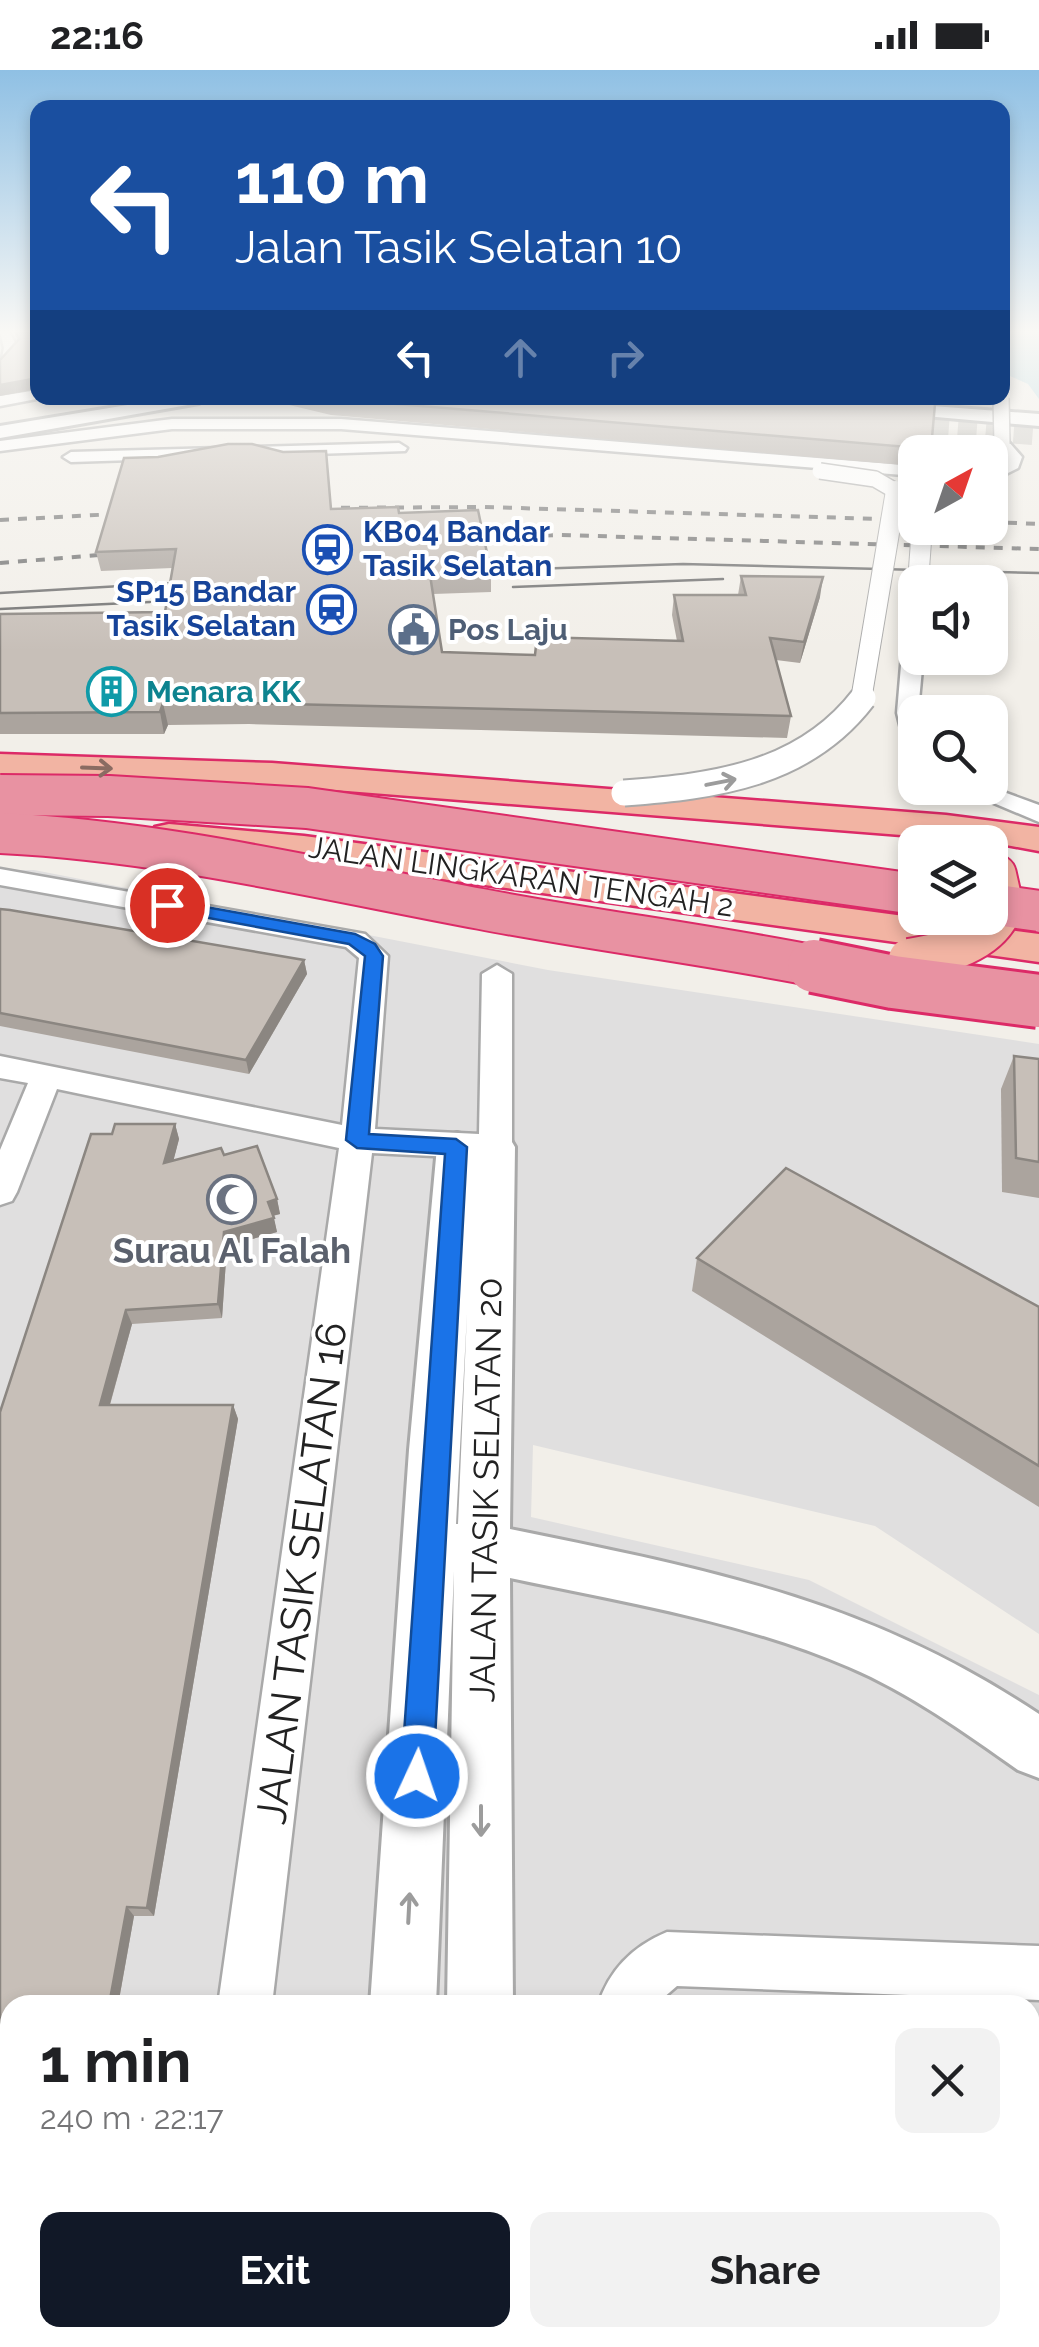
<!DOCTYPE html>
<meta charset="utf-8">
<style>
:root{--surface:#fff;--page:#f2f2f2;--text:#202124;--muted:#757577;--accent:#111827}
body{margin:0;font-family:Raleway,sans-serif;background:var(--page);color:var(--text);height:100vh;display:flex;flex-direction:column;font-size:38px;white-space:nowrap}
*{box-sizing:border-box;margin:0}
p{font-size:32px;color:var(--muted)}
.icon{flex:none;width:55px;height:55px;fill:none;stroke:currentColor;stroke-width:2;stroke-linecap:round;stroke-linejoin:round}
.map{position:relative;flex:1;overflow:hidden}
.sheet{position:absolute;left:0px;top:1925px;width:1040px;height:352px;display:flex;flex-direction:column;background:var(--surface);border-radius:30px 30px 0 0;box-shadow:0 5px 15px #0003}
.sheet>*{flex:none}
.hud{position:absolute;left:30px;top:30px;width:980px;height:305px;border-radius:20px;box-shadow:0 5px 15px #0003;background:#1a4fa0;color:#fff;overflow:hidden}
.needle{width:65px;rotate:40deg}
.controls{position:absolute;left:898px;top:365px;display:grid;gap:20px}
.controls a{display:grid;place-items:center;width:110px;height:110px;border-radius:20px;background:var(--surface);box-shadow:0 5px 15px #0003;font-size:50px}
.pin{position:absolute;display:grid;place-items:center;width:85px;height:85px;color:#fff;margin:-42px;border:5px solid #fff;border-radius:50%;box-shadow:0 2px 10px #0007}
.me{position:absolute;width:110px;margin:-55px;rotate:3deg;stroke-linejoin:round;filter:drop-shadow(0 0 8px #0008)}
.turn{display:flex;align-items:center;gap:35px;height:210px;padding:0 40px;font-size:45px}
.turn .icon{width:130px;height:130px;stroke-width:2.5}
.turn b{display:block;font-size:70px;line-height:85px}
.lanes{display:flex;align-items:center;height:95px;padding:0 40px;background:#0003;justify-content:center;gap:50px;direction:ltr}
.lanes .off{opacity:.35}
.round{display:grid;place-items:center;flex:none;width:105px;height:105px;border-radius:20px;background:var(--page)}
.overview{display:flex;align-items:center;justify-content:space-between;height:170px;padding:0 40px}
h1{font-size:60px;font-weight:700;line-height:75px}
.cta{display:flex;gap:20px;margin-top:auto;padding:20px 40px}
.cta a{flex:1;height:115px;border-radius:20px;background:var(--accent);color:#fff;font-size:40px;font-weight:700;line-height:115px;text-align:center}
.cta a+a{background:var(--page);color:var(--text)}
.status{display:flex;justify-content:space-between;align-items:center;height:70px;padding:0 50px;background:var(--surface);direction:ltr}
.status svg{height:28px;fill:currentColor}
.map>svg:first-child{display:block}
</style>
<div class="status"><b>22:16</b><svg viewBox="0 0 49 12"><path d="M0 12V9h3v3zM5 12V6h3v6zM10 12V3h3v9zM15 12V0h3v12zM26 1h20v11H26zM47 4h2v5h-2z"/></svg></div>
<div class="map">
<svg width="1039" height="2277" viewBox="0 0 1039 2277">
<rect width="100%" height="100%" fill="#f2efe9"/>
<!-- residential -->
<path fill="#e0dfdf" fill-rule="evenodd" d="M0,800H34L548,900L1039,974V1564L875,1456L533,1375L531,1447L809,1510L1039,1625V2277H0ZM10,1935H1030V2268H10Z"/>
<!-- water -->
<path fill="#aad3df" d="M1002,262H1039V329L1028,314L1003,303Z"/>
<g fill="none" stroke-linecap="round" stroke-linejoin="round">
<!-- tertiary-tunnel -->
<path stroke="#c8c6c1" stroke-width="19" stroke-dasharray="19 9" stroke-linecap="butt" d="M874,353L1038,366"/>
<defs>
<g id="minor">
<path d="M0,262H9L18,278L0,299L4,278Z"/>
<path d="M38,320V328H42L0,336V326Z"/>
<path d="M172,349H341L915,396V406L341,359H172L0,381V371Z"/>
<path d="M996,371H1008L1022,387L1018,398L990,412V400L1006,388L1002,383L990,390V382H984Z"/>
<path d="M399,373L407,378L405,381L71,392L63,387L71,382Z"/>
<path d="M915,542V588H923L915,674L903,667L897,643L905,548Z"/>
<path d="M990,717L1039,735V752L958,718Z"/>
<path d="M0,799L365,864L388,886L375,1059L479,1064L482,904L497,895L512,904V1077L507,1085L495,1089L372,1083L272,1935H218L339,1078L57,1019L17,1122L12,1131L0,1135V1080L28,1013L0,1008V986L342,1055L359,888L346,877L0,815Z"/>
<path d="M667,1862L1039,1876V1930L677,1916L655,1935H598C609,1900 633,1876 667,1862Z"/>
<path d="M171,2268H233V2277H169Z"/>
<path d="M586,2268H648L649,2277H585Z"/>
</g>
<g id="tertiary">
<path d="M170,328H208L199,333L0,368V356Z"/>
<path d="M932,336L1039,344V356L925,346L923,342Z"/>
<path d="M457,1063L471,1067L476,1075L481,1067L495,1063L509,1067L515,1077L510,1459C709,1500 866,1529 1039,1644V1708L1018,1700C964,1662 910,1623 849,1597C742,1551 623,1532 510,1508L513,1935H447L454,1501L436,1935H370L409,1380L437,1077L443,1067ZM467,1243L458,1454H456Z"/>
<rect x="346" y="2268" width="76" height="9"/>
<rect x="440" y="2268" width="76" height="9"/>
</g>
<g id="trunk">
<path d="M0,684L272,693L946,745L1039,757V781L990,772L272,715L0,706Z"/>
<path d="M169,754L304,766L1039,864V892L304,790L155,775L149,766L155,757Z"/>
</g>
</defs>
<!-- minor casing -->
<use href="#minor" stroke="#a9a9a9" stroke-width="5"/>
<!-- tertiary casing -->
<use href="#tertiary" stroke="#a9a9a9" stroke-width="6"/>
<!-- trunk casing -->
<use href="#trunk" stroke="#dc2a67" stroke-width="5"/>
<!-- minor -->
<use href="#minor" fill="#fff" fill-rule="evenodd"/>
<!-- tertiary -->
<use href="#tertiary" fill="#fff" fill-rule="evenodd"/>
<!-- trunk -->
<use href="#trunk" fill="#f2b4a3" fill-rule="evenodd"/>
<!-- tram -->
<g stroke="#707070" stroke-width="2.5">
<path d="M497,500L683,494L1039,503"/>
<path d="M513,517L723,509"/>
<path d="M0,523L173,513"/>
<path d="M0,539L150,532"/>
</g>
<!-- rail -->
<g stroke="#707070" stroke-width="4" stroke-dasharray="9 9" stroke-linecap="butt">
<path d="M305,438L484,437L915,450"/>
<path d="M0,450L135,443"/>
<path d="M990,452L1039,454"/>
<path d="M454,469L560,465L1039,479"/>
<path d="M0,493L125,483"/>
</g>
<defs>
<g id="minor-bridge-far2">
<path d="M1001,328L1002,374"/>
<path d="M820,401L875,409L899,423"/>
</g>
<g id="minor-bridge-far1">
<path d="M918,512L922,458"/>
<path d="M861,630L896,421"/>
</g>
<path id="minor-bridge" d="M624,723C715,716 804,705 863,628"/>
<path id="trunk-bridge" d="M909,889C944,884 990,873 1003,836L996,805L990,801"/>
<g id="motorway-bridge-far1">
<path d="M0,725L109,726L307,738L915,824"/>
<path d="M0,763C163,771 321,809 481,839C596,861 712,875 826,898"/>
<path d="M990,834L1039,841"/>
</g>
<path id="motorway-bridge" d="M814,896L893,912L1039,931"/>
</defs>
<!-- minor-bridge-far2 casing -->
<use href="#minor-bridge-far2" stroke="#a9a9a9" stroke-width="18" stroke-linecap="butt"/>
<!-- minor-bridge-far1 casing -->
<use href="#minor-bridge-far1" stroke="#a9a9a9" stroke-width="22" stroke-linecap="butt"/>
<!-- minor-bridge casing -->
<use href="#minor-bridge" stroke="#a9a9a9" stroke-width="29" stroke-linecap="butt"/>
<!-- trunk-bridge casing -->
<use href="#trunk-bridge" stroke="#dc2a67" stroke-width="44" stroke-linecap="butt"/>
<!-- motorway-bridge-far1 casing -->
<use href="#motorway-bridge-far1" stroke="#dc2a67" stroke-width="44" stroke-linecap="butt"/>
<!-- motorway-bridge casing -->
<use href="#motorway-bridge" stroke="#dc2a67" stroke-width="58" stroke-linecap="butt"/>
<!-- minor-bridge-far2 -->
<use href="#minor-bridge-far2" stroke="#fff" stroke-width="15"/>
<!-- minor-bridge-far1 -->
<use href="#minor-bridge-far1" stroke="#fff" stroke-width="20"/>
<!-- minor-bridge -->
<use href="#minor-bridge" stroke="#fff" stroke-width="25"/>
<!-- trunk-bridge -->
<use href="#trunk-bridge" stroke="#f2b4a3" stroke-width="40"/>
<!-- motorway-bridge-far1 -->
<use href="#motorway-bridge-far1" stroke="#e892a2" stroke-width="40"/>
<!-- motorway-bridge -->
<use href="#motorway-bridge" stroke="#e892a2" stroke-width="52"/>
</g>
<!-- wall -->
<g fill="#aba49e">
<path d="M260,328H934L933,332L935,334L930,382H915V396L331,345Z"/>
<path d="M331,439L399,443L491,502V522L433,524L442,582L535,585L677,571L672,545L674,525H738L741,506L820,527L800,593L776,590L791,646L787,668L249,654L168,655L164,664H0V544L165,542L172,498L101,501L96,482Z"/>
<path d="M0,839L304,890L307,904L249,1004L0,956Z"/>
<path d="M1014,986L1039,989V1128L1002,1122L1001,1019Z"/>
<path d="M175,1054L179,1069L173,1091L224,1085L277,1129L280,1144L273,1146L277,1162L227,1176L222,1248L132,1254L110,1335H233L238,1349L154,1846H134L57,2277H0L112,1064Z"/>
<path d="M697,1188L1039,1237V1437L692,1221Z"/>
<path d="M759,2268H893L894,2277H760Z"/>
<path d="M941,2268H1030L1039,2277H943Z"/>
</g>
<!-- shaded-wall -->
<g fill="#8b8681">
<path d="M38,308V319L0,326V315Z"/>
<path d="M922,328H934L933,332L919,341Z"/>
<path d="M823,507L820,527L800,593L804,572Z"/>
<path d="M163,633L168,655L164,664L160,642Z"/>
<path d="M304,890L307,904L249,1004L246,990Z"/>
<path d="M175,1054L179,1069L169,1108L164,1093Z"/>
<path d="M277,1129L280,1144L271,1146L268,1132Z"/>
<path d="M274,1148L277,1162L227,1176L222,1248L218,1234L224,1162Z"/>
<path d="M126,1240L132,1254L106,1348L100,1335Z"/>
<path d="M233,1335L238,1349L154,1846L147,1838Z"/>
<path d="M127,1837L134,1846L118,1935H109Z"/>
<path d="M48,2268H59L57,2277H47Z"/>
</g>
<!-- building -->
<g fill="#c7bfb8" stroke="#8b8681" stroke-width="2.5">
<path d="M15,262H38V308L0,315V290L19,269Z"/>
<path d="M325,328H924L925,331L935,334L931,379Z"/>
<path d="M228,374H252L283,382L326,381L331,439L398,437L399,443L478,440L491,502L430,505L442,582L535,585L537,567L683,571L674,525H746L741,506L823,507L804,572L770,568L791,646L246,633H163L160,642L0,643V544L165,542L176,479L96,482L124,388L158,387Z"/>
<path d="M0,839L10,840L304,890L246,990L0,943Z"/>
<path d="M1014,986L1039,989V1092L1016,1088Z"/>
<path d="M115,1054H175L164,1093L221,1078L224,1085L257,1076L277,1129L268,1132L274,1148L224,1162L218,1234L126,1240L100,1335H233L147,1838L127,1837L109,1935H10V2268H48L47,2277H0V1342L91,1064H112Z"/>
<path d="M786,1098L1039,1237V1396L697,1188Z"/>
<path d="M1030,2028L1039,2066V2277H953L951,2268H1030Z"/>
<path d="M764,2268H893L894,2277H765Z"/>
</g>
<!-- one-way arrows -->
<defs><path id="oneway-shaft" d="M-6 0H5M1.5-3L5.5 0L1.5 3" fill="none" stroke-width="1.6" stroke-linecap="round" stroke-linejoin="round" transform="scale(2.5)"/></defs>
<use stroke="#8a6b62" href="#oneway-shaft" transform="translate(97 698) rotate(2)"/>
<g stroke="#9c9c9c">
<use href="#oneway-shaft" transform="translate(721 712) rotate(-11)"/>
<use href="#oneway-shaft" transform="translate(481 1751) rotate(90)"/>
<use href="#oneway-shaft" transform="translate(409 1838) rotate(-87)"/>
</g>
<!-- sky -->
<linearGradient id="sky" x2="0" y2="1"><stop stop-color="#8fc0e4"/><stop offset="0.45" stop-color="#f9f8f5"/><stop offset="1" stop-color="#f9f8f5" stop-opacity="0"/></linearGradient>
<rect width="1039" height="581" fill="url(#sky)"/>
<!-- route -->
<path fill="#1a73e8" stroke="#114b97" stroke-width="2.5" d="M167,830L355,864L375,874L383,886L369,1064L456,1069L467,1077L433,1706L428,1717L417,1722L405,1717L401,1706L445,1084L357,1078L346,1070L365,886L349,874L160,839V831Z"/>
<!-- icons -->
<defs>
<symbol id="station-ring" viewBox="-11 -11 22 22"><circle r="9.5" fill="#fff" stroke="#1a4fb4" stroke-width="1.5"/><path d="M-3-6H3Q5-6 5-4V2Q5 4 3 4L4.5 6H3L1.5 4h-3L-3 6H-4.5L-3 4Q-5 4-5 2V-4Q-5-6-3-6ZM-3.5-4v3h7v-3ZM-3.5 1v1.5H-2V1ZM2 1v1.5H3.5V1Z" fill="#1a4fb4"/></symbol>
<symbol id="civic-ring" viewBox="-11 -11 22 22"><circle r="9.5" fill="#fff" stroke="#5c6f8a" stroke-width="1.5"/><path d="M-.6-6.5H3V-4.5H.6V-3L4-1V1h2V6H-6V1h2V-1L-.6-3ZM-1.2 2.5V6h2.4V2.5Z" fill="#5c6f8a"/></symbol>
<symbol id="building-ring" viewBox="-11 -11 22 22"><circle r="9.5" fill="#fff" stroke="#0f9aa8" stroke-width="1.5"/><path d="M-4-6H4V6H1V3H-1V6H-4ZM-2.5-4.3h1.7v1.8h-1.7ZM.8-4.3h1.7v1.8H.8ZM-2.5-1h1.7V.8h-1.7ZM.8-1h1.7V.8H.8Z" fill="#0f9aa8"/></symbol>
<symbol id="mosque-ring" viewBox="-11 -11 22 22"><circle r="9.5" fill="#fff" stroke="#6b7280" stroke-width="1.5"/><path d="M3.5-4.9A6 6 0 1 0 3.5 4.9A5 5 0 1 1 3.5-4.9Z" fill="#6b7280"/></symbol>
</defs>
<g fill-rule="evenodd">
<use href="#station-ring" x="300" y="452" width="55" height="55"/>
<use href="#station-ring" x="304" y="512" width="55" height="55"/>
<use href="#civic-ring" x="386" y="532" width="55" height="55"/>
<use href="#building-ring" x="84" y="594" width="55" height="55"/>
<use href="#mosque-ring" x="204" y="1102" width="55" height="55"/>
</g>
<g text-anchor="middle" stroke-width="8" stroke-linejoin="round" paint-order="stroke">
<!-- far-transit labels -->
<g font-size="30" font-weight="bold" fill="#164399" stroke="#fff" text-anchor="start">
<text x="363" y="472">KB04 Bandar<tspan x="363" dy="34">Tasik Selatan</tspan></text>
<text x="296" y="532" text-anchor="end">SP15 Bandar<tspan x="296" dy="34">Tasik Selatan</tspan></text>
</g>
<!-- far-service labels -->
<g font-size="30" font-weight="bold" fill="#4e5e75" stroke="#fff" text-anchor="start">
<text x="448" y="570">Pos Laju</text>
</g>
<!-- far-culture labels -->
<g font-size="30" font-weight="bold" fill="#0d838f" stroke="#fff" text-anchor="start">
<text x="146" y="632">Menara KK</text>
</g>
<!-- far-street labels -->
<g font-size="30" fill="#222" stroke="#fff">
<text transform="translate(521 807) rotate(8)" y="10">JALAN LINGKARAN TENGAH 2</text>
</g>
<!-- worship labels -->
<g font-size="35" font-weight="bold" fill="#5b616d" stroke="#fff">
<text x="232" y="1193">Surau Al Falah</text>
</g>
<!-- street labels -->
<g font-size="35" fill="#222" stroke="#fff">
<text transform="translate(486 1420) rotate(-89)" y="12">JALAN TASIK SELATAN 20</text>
</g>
<!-- near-street labels -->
<g font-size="42" fill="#222" stroke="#fff">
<text transform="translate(301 1503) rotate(-83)" y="15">JALAN TASIK SELATAN 16</text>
</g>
</g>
</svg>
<div class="controls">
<a><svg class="needle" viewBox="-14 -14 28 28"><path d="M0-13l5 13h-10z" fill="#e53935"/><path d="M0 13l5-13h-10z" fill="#757577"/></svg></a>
<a><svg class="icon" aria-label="sound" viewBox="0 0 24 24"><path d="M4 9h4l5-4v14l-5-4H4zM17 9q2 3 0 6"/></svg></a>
<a><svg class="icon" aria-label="search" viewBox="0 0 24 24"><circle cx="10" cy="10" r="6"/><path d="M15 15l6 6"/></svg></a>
<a><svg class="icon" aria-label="layers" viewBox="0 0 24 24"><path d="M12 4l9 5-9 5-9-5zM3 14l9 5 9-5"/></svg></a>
</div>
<div class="pin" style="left:167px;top:835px;background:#d93025"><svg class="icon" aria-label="arrive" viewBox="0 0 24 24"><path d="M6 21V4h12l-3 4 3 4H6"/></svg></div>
<svg class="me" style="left:417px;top:1706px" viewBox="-20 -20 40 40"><circle r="17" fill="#1a73e8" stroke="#fff" stroke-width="3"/><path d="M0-11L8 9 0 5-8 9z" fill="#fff"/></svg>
<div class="hud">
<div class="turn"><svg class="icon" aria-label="left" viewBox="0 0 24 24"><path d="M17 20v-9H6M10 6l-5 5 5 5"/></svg><div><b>110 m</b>Jalan Tasik Selatan 10</div></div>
<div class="lanes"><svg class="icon" aria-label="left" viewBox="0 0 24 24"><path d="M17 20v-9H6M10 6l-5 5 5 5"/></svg><svg class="icon off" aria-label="ahead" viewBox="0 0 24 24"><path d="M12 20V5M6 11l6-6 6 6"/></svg><svg class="icon off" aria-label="right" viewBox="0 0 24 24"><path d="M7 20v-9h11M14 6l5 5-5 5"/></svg></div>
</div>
<section class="sheet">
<div class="overview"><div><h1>1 min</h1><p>240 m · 22:17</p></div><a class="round"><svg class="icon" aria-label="close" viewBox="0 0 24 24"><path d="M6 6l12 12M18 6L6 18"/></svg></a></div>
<div class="cta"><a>Exit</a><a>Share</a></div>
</section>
</div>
